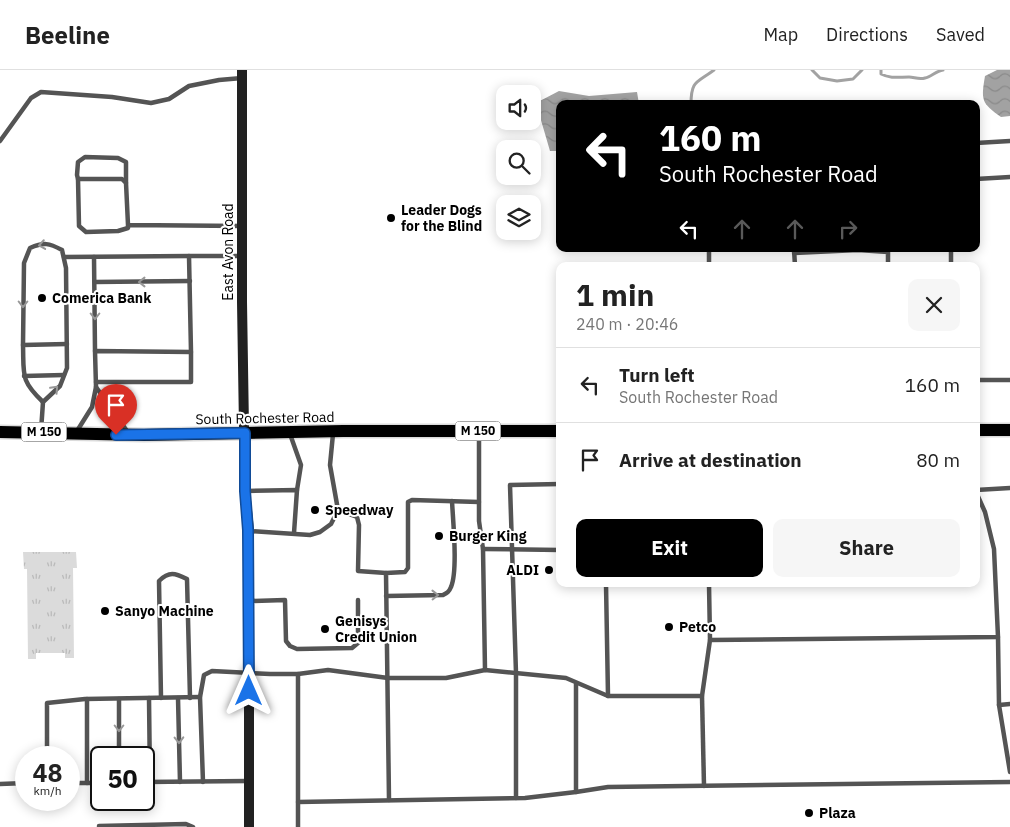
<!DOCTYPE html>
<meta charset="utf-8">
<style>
:root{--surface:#fff;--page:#f6f6f6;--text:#222;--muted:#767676;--line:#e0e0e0;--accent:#000}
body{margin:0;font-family:"IBM Plex Sans",sans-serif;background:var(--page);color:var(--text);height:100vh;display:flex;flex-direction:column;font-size:19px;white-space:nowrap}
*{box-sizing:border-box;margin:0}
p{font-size:16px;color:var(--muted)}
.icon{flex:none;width:28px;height:28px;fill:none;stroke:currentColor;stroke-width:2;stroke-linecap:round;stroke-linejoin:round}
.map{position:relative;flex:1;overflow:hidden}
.sheet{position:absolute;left:556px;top:192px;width:424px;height:325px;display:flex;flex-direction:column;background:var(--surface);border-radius:10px;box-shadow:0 2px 12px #0003}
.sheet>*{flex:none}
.hud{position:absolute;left:556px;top:30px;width:424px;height:152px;border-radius:10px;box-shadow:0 2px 12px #0003;background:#000;color:#fff;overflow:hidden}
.fabs{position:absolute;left:496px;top:15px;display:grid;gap:10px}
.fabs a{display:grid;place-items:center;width:45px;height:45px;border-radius:10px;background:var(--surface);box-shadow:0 2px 12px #0003;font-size:25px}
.speed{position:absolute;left:15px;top:676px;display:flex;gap:10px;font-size:25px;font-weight:700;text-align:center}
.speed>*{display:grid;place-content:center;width:65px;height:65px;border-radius:50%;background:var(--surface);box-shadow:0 2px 12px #0003;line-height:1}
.speed small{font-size:12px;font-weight:400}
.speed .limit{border:2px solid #111;border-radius:8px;background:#fff;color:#111}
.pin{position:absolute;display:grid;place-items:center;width:42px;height:42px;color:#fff;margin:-51px -21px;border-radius:50% 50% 50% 0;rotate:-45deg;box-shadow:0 0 5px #0007}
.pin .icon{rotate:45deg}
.me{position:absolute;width:55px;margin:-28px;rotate:0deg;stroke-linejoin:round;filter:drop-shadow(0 0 4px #0008)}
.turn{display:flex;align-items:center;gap:18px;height:105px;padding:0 20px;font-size:22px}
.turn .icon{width:65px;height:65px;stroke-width:2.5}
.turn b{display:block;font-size:35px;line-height:42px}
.lanes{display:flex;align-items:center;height:48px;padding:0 20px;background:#0003;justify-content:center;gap:25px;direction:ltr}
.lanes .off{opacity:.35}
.round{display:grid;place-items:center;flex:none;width:52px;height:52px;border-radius:10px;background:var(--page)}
.headline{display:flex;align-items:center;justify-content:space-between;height:85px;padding:0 20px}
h1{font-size:30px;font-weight:800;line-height:38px}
.cta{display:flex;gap:10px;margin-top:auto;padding:10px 20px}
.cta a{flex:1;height:58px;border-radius:10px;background:var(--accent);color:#fff;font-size:20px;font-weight:800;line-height:58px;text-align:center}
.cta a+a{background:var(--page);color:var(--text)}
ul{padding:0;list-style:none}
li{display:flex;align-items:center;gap:15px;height:75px;padding:0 20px;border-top:1px solid var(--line)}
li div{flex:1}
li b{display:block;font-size:19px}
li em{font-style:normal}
header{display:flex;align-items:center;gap:30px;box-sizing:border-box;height:70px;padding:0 25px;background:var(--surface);border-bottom:1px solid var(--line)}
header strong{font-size:24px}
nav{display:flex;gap:28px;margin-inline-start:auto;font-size:18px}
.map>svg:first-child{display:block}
</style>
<header>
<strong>Beeline</strong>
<nav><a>Map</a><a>Directions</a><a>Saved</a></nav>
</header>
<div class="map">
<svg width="1010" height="757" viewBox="0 0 1010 757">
<defs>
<pattern id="grass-tufts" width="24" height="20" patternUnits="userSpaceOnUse" patternTransform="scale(1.25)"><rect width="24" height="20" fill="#dbdbdb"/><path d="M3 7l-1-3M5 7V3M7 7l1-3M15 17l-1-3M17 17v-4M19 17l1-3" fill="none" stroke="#bababa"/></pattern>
<pattern id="water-waves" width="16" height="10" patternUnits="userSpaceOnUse" patternTransform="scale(1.25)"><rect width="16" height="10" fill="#a2a2a2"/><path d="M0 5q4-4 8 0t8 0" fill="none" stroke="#8a8a8a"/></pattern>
</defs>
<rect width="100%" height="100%" fill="#fff"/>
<!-- grass -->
<path fill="url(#grass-tufts)" d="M23,482H76L77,498H73L74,588H65V583H36V589H28L27,499H24Z"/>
<!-- water -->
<g fill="url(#water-waves)">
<path d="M997,0H1010V46L1001,47C981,33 981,30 985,6Z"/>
<path d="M559,21L589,26L637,22L639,34H560V81H550L536,33Z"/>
</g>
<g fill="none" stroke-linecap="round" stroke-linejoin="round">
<!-- stream -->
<g stroke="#a2a2a2" stroke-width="3">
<path d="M812,0L820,8L837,11L853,9L862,0"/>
<path d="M881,0V4C891,9 899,7 909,7C914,7 919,10 925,8C931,7 936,1 943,0"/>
<path d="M691,34C691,10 697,13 714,0"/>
</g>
<defs>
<g id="primary">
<path d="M976,360H1010"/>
<path d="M0,362L144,365L343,361H560"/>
</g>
</defs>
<!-- primary casing -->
<use href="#primary" stroke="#dbdbdb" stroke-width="15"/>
<!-- lane -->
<g stroke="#545454" stroke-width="4.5">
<path d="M0,71L31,28L41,22L112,27L151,33L169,29L189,16L219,10L242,8"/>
<path d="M976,73L1010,71"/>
<path d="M78,109L77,105L78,92L85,87L118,88L126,92V113"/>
<path d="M976,109L1010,107"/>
<path d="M128,155L126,113L122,109H78L79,156L86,162L118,161L128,158V155L242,156"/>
<path d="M794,179L795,196"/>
<path d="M951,179V196"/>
<path d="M794,183L858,180L888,182V196"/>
<path d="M64,187L189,186"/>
<path d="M94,187L95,281"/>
<path d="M709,196V179"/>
<path d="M95,212L190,211"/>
<path d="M23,275L24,193L30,178C44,172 49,173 62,180L66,198L67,298L60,316L43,332L41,361"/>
<path d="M24,306L64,305"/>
<path d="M976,310H1010"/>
<path d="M96,312H191V282"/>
<path d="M96,317L127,361"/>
<path d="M43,332C20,310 24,305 23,275L67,274"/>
<path d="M77,361L92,337L96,317L95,281L191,282L189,186H242"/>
<path d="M479,362V451L483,479L485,600"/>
<path d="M290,364L301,395L297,420"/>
<path d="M976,420L1010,418"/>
<path d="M246,421L297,420L294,463"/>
<path d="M338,440L357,447L359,455L358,501L386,503"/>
<path d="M250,461L310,465L320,462L331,454L338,440L330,395L333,364"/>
<path d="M483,479L560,480"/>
<path d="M606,514L608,626"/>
<path d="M709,514L710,570"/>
<path d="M386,526L443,525C447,523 449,522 451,517C458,501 453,451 452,431"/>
<path d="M250,531L285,530L286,571L290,576L297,579L352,578L358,573V530"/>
<path d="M998,567L999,635L1010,702"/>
<path d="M298,604V732"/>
<path d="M702,626L704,716"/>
<path d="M149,628L150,712"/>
<path d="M161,628L159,511C169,501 175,503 187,509L190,628"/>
<path d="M178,628L180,712"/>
<path d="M999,635L1010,634"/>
<path d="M47,688V633L85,629L200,627"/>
<path d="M119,688V629"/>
<path d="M144,712L248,711"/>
<path d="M203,712L200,627L204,605L212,601L270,604H298L328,600L388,608H446L485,600L566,608L608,626H702L710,570L998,567L994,479L985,442L976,422"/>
<path d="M69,713H101"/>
<path d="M87,713V629"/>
<path d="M0,714L26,713"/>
<path d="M576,722L608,717L1010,712"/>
<path d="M516,728V603L510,415L560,414"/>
<path d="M389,730L386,503L405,502L408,498V432L412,430L479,432"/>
<path d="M99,756L186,754L193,757"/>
<path d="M298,757V732L525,728L576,722V614"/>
</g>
<!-- secondary -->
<path stroke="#212121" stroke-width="10" d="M242,0V232L245,421L249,460V757"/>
<!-- primary -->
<use href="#primary" stroke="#000" stroke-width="12"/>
</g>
<!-- one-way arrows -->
<defs><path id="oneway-chevron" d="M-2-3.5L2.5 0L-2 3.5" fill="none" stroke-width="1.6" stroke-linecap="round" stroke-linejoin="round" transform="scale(1.25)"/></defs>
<g stroke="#989898">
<use href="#oneway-chevron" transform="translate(42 175) rotate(171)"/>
<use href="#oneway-chevron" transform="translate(142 212) rotate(180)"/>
<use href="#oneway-chevron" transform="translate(23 234) rotate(90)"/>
<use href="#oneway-chevron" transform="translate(95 246) rotate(90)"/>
<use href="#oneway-chevron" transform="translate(55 319) rotate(-47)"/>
<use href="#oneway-chevron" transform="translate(435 525) rotate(-1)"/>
<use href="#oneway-chevron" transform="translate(119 658) rotate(90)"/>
<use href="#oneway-chevron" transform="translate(179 670) rotate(89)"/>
</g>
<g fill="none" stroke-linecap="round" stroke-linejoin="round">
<defs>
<path id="route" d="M116,365L245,363V421L248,460L249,621"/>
</defs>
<!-- route casing -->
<use href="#route" stroke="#114b97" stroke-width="12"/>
<!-- route -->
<use href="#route" stroke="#1a73e8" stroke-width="9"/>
</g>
<!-- markers -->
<g fill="#000" stroke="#fff" stroke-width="2">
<circle cx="391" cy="148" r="5"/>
<circle cx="42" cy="228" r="5"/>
<circle cx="315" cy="440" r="5"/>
<circle cx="439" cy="466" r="5"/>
<circle cx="549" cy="500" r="5"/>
<circle cx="105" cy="541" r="5"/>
<circle cx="669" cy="557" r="5"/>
<circle cx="325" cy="559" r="5"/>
<circle cx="809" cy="743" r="5"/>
</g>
<g text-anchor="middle" stroke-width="4" stroke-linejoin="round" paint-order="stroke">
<!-- shield labels -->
<g fill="#fff" stroke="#4c4c4c" stroke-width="1">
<rect x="455.5" y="351.5" width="45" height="19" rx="4"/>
<rect x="21.5" y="352.5" width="45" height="19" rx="4"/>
</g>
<g font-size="12" font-weight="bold" fill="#000">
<text x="478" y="365">M 150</text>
<text x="44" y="366">M 150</text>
</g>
<!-- poi labels -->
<g font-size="14" font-weight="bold" fill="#000" stroke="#fff" text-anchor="start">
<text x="401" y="145">Leader Dogs<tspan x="401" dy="16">for the Blind</tspan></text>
<text x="52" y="233">Comerica Bank</text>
<text x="325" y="445">Speedway</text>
<text x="449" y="471">Burger King</text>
<text x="539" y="505" text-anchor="end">ALDI</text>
<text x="115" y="546">Sanyo Machine</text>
<text x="335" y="556">Genisys<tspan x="335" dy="16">Credit Union</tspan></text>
<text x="679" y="562">Petco</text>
<text x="819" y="748">Plaza</text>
</g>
<!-- street labels -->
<g font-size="14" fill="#000" stroke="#fff">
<text transform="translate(228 182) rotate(-90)" y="5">East Avon Road</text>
<text transform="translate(265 348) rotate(-1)" y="5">South Rochester Road</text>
</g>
</g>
</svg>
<div class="fabs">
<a><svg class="icon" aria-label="sound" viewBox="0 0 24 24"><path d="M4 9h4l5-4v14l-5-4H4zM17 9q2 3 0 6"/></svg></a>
<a><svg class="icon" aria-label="search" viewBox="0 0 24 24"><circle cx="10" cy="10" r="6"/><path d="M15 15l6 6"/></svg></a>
<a><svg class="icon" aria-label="layers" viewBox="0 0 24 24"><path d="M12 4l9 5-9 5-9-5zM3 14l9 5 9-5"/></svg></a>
</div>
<div class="speed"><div>48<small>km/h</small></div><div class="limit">50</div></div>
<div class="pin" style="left:116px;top:365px;background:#d93025"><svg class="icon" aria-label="arrive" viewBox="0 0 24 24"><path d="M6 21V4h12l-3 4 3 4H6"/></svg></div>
<svg class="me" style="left:249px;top:621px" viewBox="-20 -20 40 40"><path d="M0-17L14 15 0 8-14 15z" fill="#1a73e8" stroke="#fff" stroke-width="4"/></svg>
<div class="hud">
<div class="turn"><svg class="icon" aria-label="left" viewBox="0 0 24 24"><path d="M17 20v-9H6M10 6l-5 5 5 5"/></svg><div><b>160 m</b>South Rochester Road</div></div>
<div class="lanes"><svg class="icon" aria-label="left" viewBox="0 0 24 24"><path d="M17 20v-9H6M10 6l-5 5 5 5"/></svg><svg class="icon off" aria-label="ahead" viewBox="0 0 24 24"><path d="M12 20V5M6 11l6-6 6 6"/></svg><svg class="icon off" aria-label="ahead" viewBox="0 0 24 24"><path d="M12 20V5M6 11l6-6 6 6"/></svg><svg class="icon off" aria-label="right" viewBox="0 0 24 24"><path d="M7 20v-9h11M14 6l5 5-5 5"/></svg></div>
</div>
<section class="sheet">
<div class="headline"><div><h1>1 min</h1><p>240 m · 20:46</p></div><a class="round"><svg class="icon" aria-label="close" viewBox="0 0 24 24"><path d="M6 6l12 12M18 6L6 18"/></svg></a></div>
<ul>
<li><svg class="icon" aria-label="left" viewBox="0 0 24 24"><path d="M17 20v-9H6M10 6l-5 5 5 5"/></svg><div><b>Turn left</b><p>South Rochester Road</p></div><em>160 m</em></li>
<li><svg class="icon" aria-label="arrive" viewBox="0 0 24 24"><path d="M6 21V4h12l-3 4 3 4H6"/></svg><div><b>Arrive at destination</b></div><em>80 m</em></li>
</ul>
<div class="cta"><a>Exit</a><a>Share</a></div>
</section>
</div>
